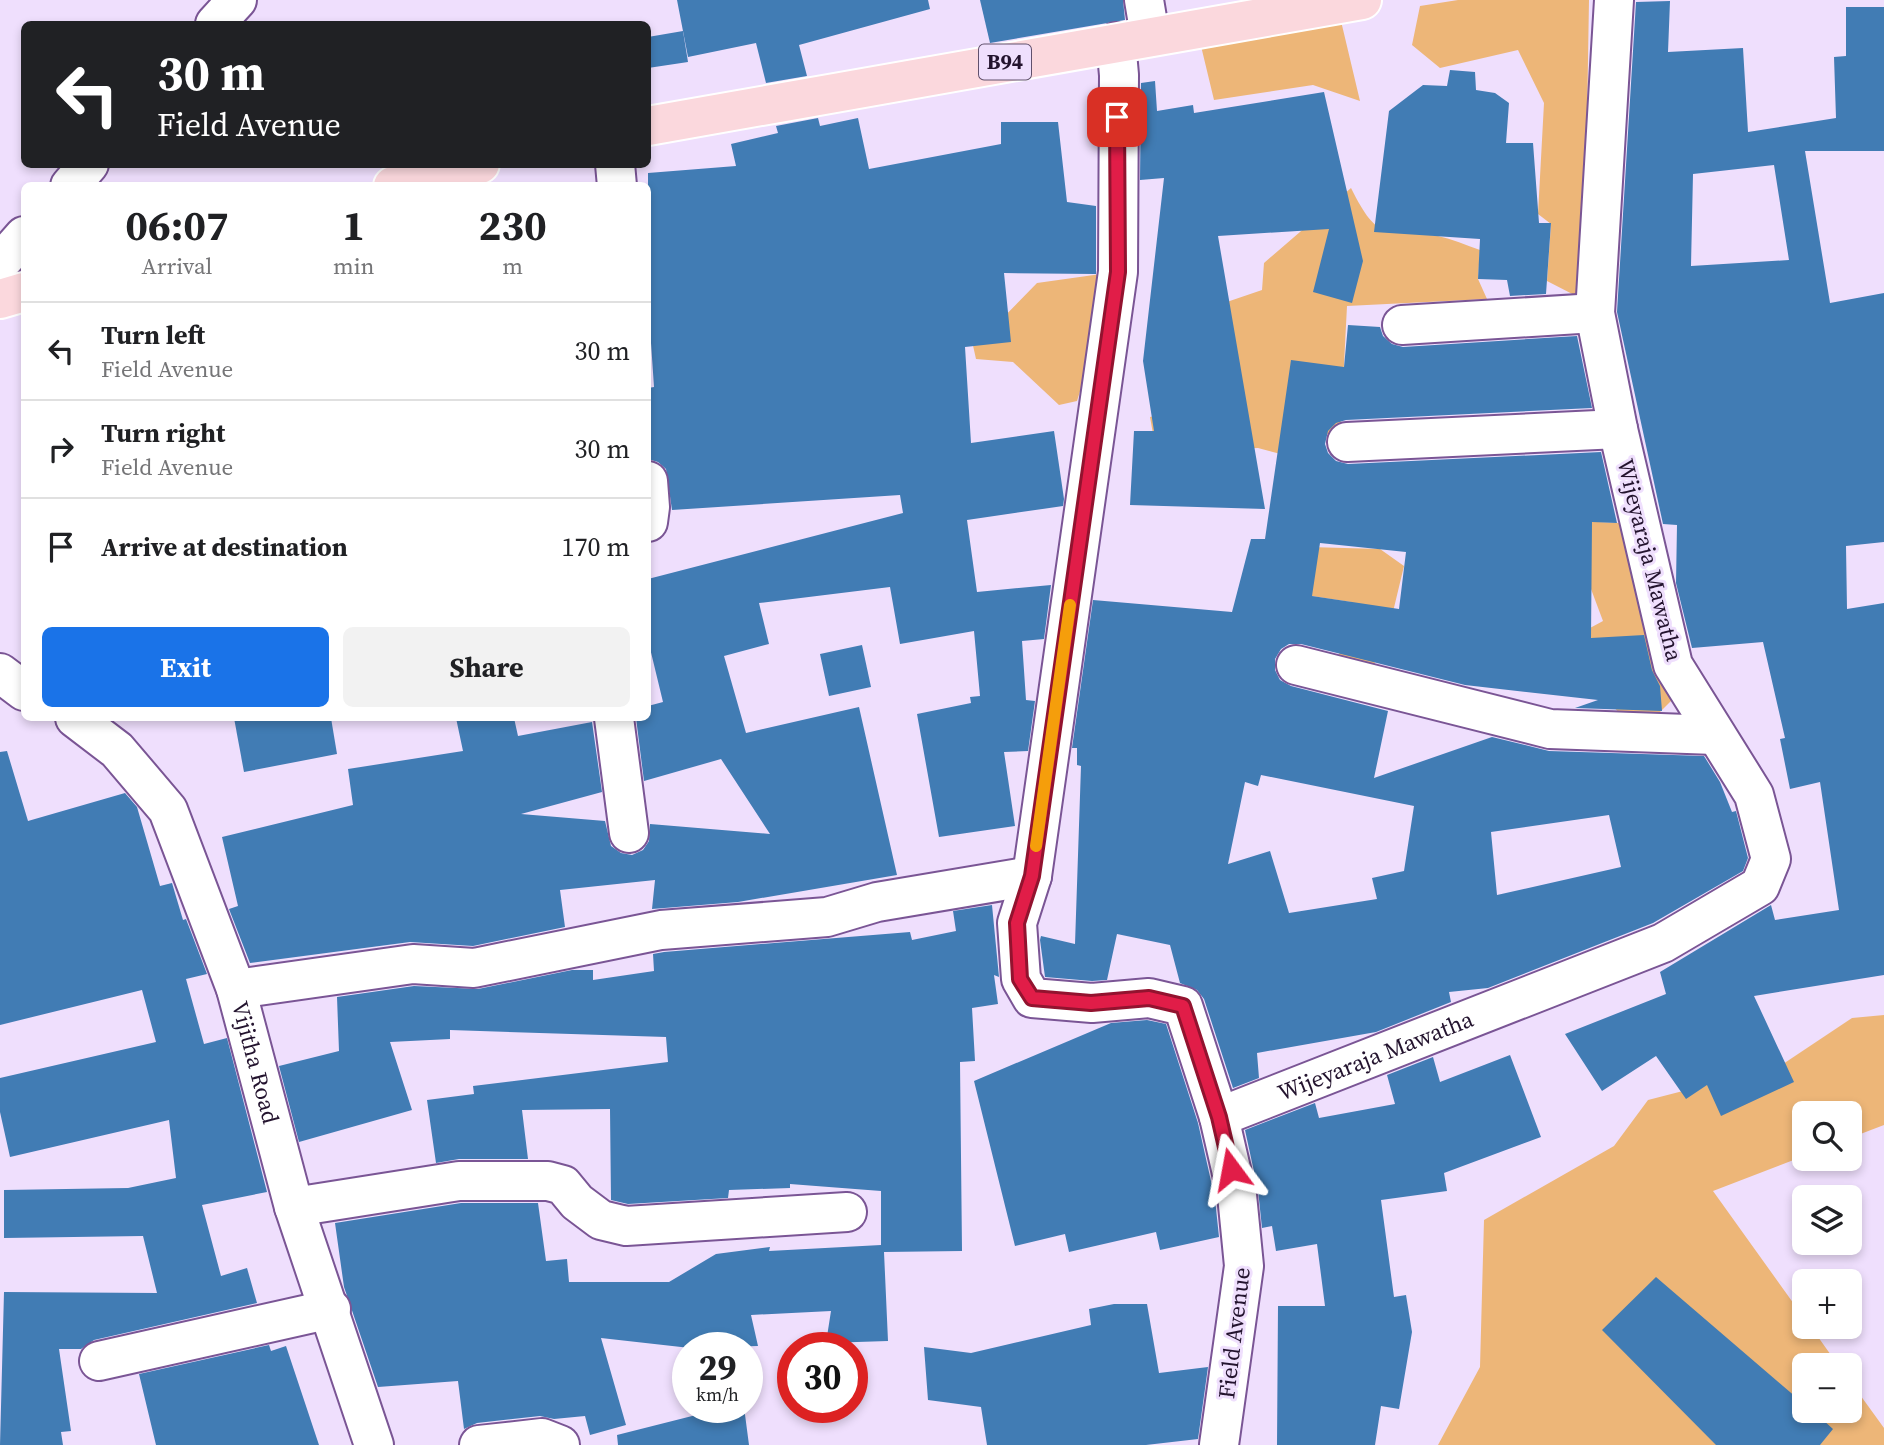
<!DOCTYPE html>
<meta charset="utf-8">
<style>
:root{--surface:#fff;--page:#f2f2f2;--text:#202124;--muted:#757577;--line:#e0e0e0;--accent:#1a73e8}
body{margin:0;font-family:"Source Serif 4",serif;background:var(--page);color:var(--text);height:100vh;display:flex;flex-direction:column;font-size:26px;white-space:nowrap}
*{box-sizing:border-box;margin:0}
p{font-size:23px;color:var(--muted)}
.icon{flex:none;width:38px;height:38px;fill:none;stroke:currentColor;stroke-width:2;stroke-linecap:round;stroke-linejoin:round}
.map{position:relative;flex:1;overflow:hidden}
.details{position:absolute;left:21px;top:182px;width:630px;height:539px;display:flex;flex-direction:column;background:var(--surface);border-radius:10px;box-shadow:0 4px 10px #0003}
.details>*{flex:none}
.banner{position:absolute;left:21px;top:21px;width:630px;height:147px;border-radius:10px;box-shadow:0 4px 10px #0003;background:#202124;color:#fff;overflow:hidden}
.controls{position:absolute;left:1792px;top:1101px;display:grid;gap:14px}
.controls a{display:grid;place-items:center;width:70px;height:70px;border-radius:10px;background:var(--surface);box-shadow:0 4px 10px #0003;font-size:35px}
.speed{position:absolute;left:672px;top:1332px;display:flex;gap:14px;font-size:35px;font-weight:700;text-align:center}
.speed>*{display:grid;place-content:center;width:91px;height:91px;border-radius:50%;background:var(--surface);box-shadow:0 4px 10px #0003;line-height:1}
.speed small{font-size:18px;font-weight:400}
.speed .limit{border:10px solid #d22;background:#fff;color:#111}
.pin{position:absolute;display:grid;place-items:center;width:60px;height:60px;color:#fff;margin:-30px;border-radius:14px;box-shadow:0 4px 10px #0006}
.me{position:absolute;width:77px;margin:-38px;rotate:347deg;stroke-linejoin:round;filter:drop-shadow(0 0 5px #0008)}
.turn{display:flex;align-items:center;gap:24px;height:147px;padding:0 21px;font-size:32px}
.turn .icon{width:91px;height:91px;stroke-width:2.5}
.turn b{display:block;font-size:49px;line-height:60px}
.eta{display:flex;justify-content:space-evenly;align-items:center;height:119px;text-align:center}
.eta b{font-size:42px;font-weight:700;line-height:49px}
.button{display:flex;gap:14px;margin-top:auto;padding:14px 21px}
.button a{flex:1;height:80px;border-radius:10px;background:var(--accent);color:#fff;font-size:28px;font-weight:700;line-height:80px;text-align:center}
.button a+a{background:var(--page);color:var(--text)}
ul{padding:0;list-style:none}
li{display:flex;align-items:center;gap:21px;height:98px;padding:0 21px;border-top:2px solid var(--line)}
li div{flex:1}
li b{display:block;font-size:26px}
li em{font-style:normal}
.map>svg:first-child{display:block}
</style>
<div class="map">
<svg width="1884" height="1445" viewBox="0 0 1884 1445">
<rect width="100%" height="100%" fill="#efdffd"/>
<!-- green -->
<g fill="#edb678">
<path d="M1458,0H1589L1584,300L1547,281L1551,224L1538,214L1544,103L1518,50L1440,68L1412,45L1420,6Z"/>
<path d="M1341,21L1360,101L1313,85L1214,100L1201,46Z"/>
<path d="M1351,188C1379,244 1384,228 1438,236C1452,239 1466,245 1480,250L1478,279L1487,299L1347,306L1341,422L1300,459L1258,448L1156,451L1150,417L1190,408L1218,305L1262,290L1264,263Z"/>
<path d="M1101,274L1088,366L1077,401L1059,405L1013,362L976,359L970,332L993,328L1037,283Z"/>
<path d="M1577,521L1619,523L1677,695L1656,716L1625,720L1601,692L1577,635L1603,621L1591,589Z"/>
<path d="M1309,547L1380,549L1404,566L1392,616L1372,612L1375,667L1338,659L1351,602L1305,595Z"/>
<path d="M1884,1015V1125L1850,1138V1113H1804V1156L1713,1191L1804,1318V1326L1811,1327L1838,1365H1804V1410H1850V1381L1884,1428V1445H1438L1480,1367L1484,1220L1614,1146L1648,1100L1780,1066L1852,1018Z"/>
</g>
<!-- building -->
<g fill="#417cb4" fill-rule="evenodd">
<path d="M677,0H928L930,9L799,45L807,76L766,83L756,43L688,57Z"/>
<path d="M980,0H1123L1125,20L990,43Z"/>
<path d="M1670,1L1668,52L1743,48L1748,132L1836,118L1834,57L1846,56V7H1884V151H1805L1830,303L1884,293V542L1846,546L1847,609L1884,603V975L1754,996L1794,1082L1721,1116L1707,1085L1686,1099L1656,1056L1602,1091L1565,1034L1666,994L1660,972L1771,905L1775,920L1839,910L1820,782L1790,789L1780,739L1785,738L1763,642L1692,648L1676,583L1677,525L1663,524L1617,312L1636,2ZM1774,165L1789,260L1691,266L1693,174Z"/>
<path d="M683,31L688,62L648,68V37Z"/>
<path d="M1450,70L1475,72L1476,90L1495,93L1509,103L1506,143H1533L1539,223H1551L1546,294L1510,296L1507,280L1478,279L1480,239L1374,232L1389,111L1423,85L1447,86Z"/>
<path d="M1155,81L1157,111L1193,105L1194,113L1324,92L1363,261L1352,303L1313,292L1329,229L1218,236L1265,509L1130,505L1134,431H1154L1143,361L1164,178L1140,180L1141,83Z"/>
<path d="M818,118L820,126L858,118L869,169L1001,144V122H1058L1067,202L1096,206V274L1004,273L1011,342L965,347L971,443L1054,431L1064,499L1063,506L967,520L977,592L1051,585L1044,639L1022,641L1026,700L1035,701L1028,751L1004,752L1015,826L939,837L917,714L971,703L970,697L980,696L974,631L900,644L890,587L759,603L769,644L724,656L746,733L859,707L897,875L738,902L652,909L655,880L560,890L565,927L473,946L410,942L250,963L229,909L238,906L222,837L353,805L348,769L463,751L456,718H514L518,736L592,722L602,792L521,814L605,821L611,846L621,853L632,855L643,850L649,841L650,824L770,834L721,759L644,781L636,718H648V706L663,702L648,640V579L903,513L900,495L672,510L666,469L658,462L648,459V388L654,387L648,299V173L736,166L731,144L778,133L776,126Z"/>
<path d="M1348,325L1380,327L1383,336L1392,344L1403,347L1577,336L1592,408L1346,420L1336,423L1328,431L1325,444L1328,453L1336,461L1348,464L1601,452L1617,523L1592,522L1591,638L1644,635L1652,670L1660,686L1662,711L1575,708L1598,700L1465,685L1301,644H1289L1281,649L1275,659V670L1280,680L1291,686L1388,711L1374,778L1492,737L1549,751L1704,756L1720,782L1732,812L1736,811L1748,858L1743,871L1653,923L1488,988L1449,992L1451,1002L1376,1032L1257,1053L1259,1078L1233,1088L1204,999L1197,990L1180,983L1170,945L1117,934L1107,980L1092,981L1045,977L1040,940L1041,936L1075,944L1081,766L1077,765V748H1072L1093,600L1232,612L1251,539H1265L1291,360L1344,367ZM1320,543L1406,552L1399,609L1312,596ZM1261,775L1414,806L1404,871L1372,878L1377,899L1289,913L1270,851L1228,864L1245,782L1258,786ZM1609,815L1621,867L1497,895L1491,832Z"/>
<path d="M862,645L871,687L829,696L820,654Z"/>
<path d="M234,718H331L337,754L244,772Z"/>
<path d="M7,751L28,821L125,793L137,807L160,886L172,883L183,920L186,919L207,974L186,979L204,1044L227,1038L267,1192L202,1205L221,1276L247,1268L257,1303L94,1340L81,1349H59L71,1431L61,1432L63,1445H0L4,1292L157,1293L143,1236L4,1238V1190L128,1188L176,1178L169,1120L10,1157L0,1112V1078L156,1042L142,990L0,1025V752Z"/>
<path d="M992,905L999,977L994,975L998,1004L972,1008L975,1061L960,1062L962,1251L884,1252L888,1341L826,1343L831,1311L751,1315L758,1346L690,1348L601,1338L626,1425L590,1435L585,1416L554,1419L540,1416L477,1423L464,1429L458,1381L378,1387L344,1287L335,1223L461,1203H538L546,1261L567,1259L569,1282H669L716,1254L770,1247L769,1251L881,1245V1191L790,1184V1188L729,1190L728,1198L628,1204L611,1200L610,1109L522,1110L528,1159H459L436,1163L427,1100L474,1094L473,1086L668,1062L666,1037L450,1030V1039L390,1042L412,1110L299,1142L279,1066L339,1051L337,997L414,986L478,989L572,970H593V980L654,971L653,954L664,952L910,932L912,940L956,931L953,911Z"/>
<path d="M1147,1020L1166,1024L1198,1123L1215,1199L1219,1237L1160,1250L1156,1232L1069,1252L1065,1234L1015,1246L974,1081L1111,1023Z"/>
<path d="M1510,1055L1541,1137L1444,1173L1447,1191L1381,1200L1394,1297L1406,1295L1412,1332L1399,1409L1381,1406L1375,1445H1277L1278,1306H1325L1317,1244L1276,1251L1272,1226L1262,1228L1258,1190L1245,1130L1315,1103L1319,1118L1395,1104L1387,1075L1433,1057L1440,1082Z"/>
<path d="M1656,1277L1804,1404V1410H1812L1833,1429L1820,1445H1716L1602,1330Z"/>
<path d="M1114,1304H1147L1159,1373L1208,1367L1198,1439L1146,1445H987L981,1407L928,1400L924,1347L971,1353L1091,1325L1089,1309Z"/>
<path d="M269,1345L271,1351L286,1346L319,1445H156L139,1374Z"/>
<path d="M703,1407H744L749,1445H618L617,1435L704,1413Z"/>
</g>
<g fill="none" stroke-linecap="round" stroke-linejoin="round">
<defs>
<g id="street">
<path d="M1144,0L1150,36"/>
<path d="M1116,42L1119,75L1118,272L1032,876L1017,923L1021,979L1032,998L1092,1003L1149,998L1183,1006L1219,1117L1237,1195L1244,1266L1219,1445"/>
<path d="M615,164L617,186"/>
<path d="M1402,325L1595,313"/>
<path d="M1347,442L1618,429"/>
<path d="M648,481L650,507L648,522"/>
<path d="M1296,665L1550,729L1715,735"/>
<path d="M0,673L24,691"/>
<path id="s1" d="M75,718L117,750L168,810L236,989L294,1207L374,1445"/>
<path d="M614,718L629,833"/>
<path d="M236,989L413,964L474,968L661,930L827,917L877,902L1032,876"/>
<path id="s2" d="M1219,1117L1663,943L1760,886L1771,859L1754,795L1673,665L1618,429L1595,313L1614,0"/>
<path d="M294,1207L459,1181H548L563,1185L577,1202L601,1220L626,1226L847,1212"/>
<path d="M99,1361L331,1309"/>
<path d="M479,1445L542,1438L560,1445"/>
</g>
<g id="secondary">
<path d="M215,24L237,0"/>
<path d="M70,186L89,164"/>
<path d="M0,263L24,236"/>
</g>
<g id="primary">
<path d="M648,126L1362,0"/>
<path d="M393,186L480,164"/>
<path d="M0,299L24,292"/>
</g>
</defs>
<!-- street casing -->
<use href="#street" stroke="#7a5595" stroke-width="42"/>
<!-- secondary casing -->
<use href="#secondary" stroke="#7a5595" stroke-width="42"/>
<!-- primary casing -->
<use href="#primary" stroke="#fff" stroke-width="42"/>
<!-- street -->
<use href="#street" stroke="#fff" stroke-width="38"/>
<!-- secondary -->
<use href="#secondary" stroke="#fff" stroke-width="38"/>
<!-- primary -->
<use href="#primary" stroke="#fbd8dd" stroke-width="38"/>
</g>
<g fill="none" stroke-linecap="round" stroke-linejoin="round">
<defs>
<path id="route" d="M1117,117L1118,272L1032,876L1017,923L1020,979L1032,998L1091,1003L1149,998L1183,1006L1219,1117L1231,1169"/>
</defs>
<!-- route casing -->
<use href="#route" stroke="#92132f" stroke-width="18"/>
<!-- route -->
<use href="#route" stroke="#e11d48" stroke-width="12"/>
<!-- slow -->
<path stroke="#f59e0b" stroke-width="12" d="M1036,846L1070,605"/>
</g>
<g text-anchor="middle" stroke-width="6" stroke-linejoin="round" paint-order="stroke">
<!-- shield labels -->
<rect fill="#efdffd" stroke="#60506c" stroke-width="2" x="979" y="44.5" width="52" height="35" rx="5"/>
<g font-size="21" font-weight="bold" fill="#23132e">
<text x="1005" y="69">B94</text>
</g>
<!-- street labels -->
<g font-size="23" fill="#23132e" stroke="#efdffd">
<text transform="translate(1650 560) rotate(76)" y="8">Wijeyaraja Mawatha</text>
<text dy="8" stroke="none"><textPath href="#s2" startOffset="168">Wijeyaraja Mawatha</textPath></text>
<text dy="8" stroke="none"><textPath href="#s1" startOffset="399">Vijitha Road</textPath></text>
<text transform="translate(1234 1333) rotate(-83)" y="8">Field Avenue</text>
</g>
</g>
</svg>
<div class="controls">
<a><svg class="icon" aria-label="search" viewBox="0 0 24 24"><circle cx="10" cy="10" r="6"/><path d="M15 15l6 6"/></svg></a>
<a><svg class="icon" aria-label="layers" viewBox="0 0 24 24"><path d="M12 4l9 5-9 5-9-5zM3 14l9 5 9-5"/></svg></a>
<a>+</a>
<a>−</a>
</div>
<div class="speed"><div>29<small>km/h</small></div><div class="limit">30</div></div>
<div class="pin" style="left:1117px;top:117px;background:#d93025"><svg class="icon" aria-label="arrive" viewBox="0 0 24 24"><path d="M6 21V4h12l-3 4 3 4H6"/></svg></div>
<svg class="me" style="left:1231px;top:1169px" viewBox="-20 -20 40 40"><path d="M0-17L14 15 0 8-14 15z" fill="#e11d48" stroke="#fff" stroke-width="4"/></svg>
<div class="banner">
<div class="turn"><svg class="icon" aria-label="left" viewBox="0 0 24 24"><path d="M17 20v-9H6M10 6l-5 5 5 5"/></svg><div><b>30 m</b>Field Avenue</div></div>
</div>
<section class="details">
<div class="eta">
<div><b>06:07</b><p>Arrival</p></div>
<div><b>1</b><p>min</p></div>
<div><b>230</b><p>m</p></div>
</div>
<ul>
<li><svg class="icon" aria-label="left" viewBox="0 0 24 24"><path d="M17 20v-9H6M10 6l-5 5 5 5"/></svg><div><b>Turn left</b><p>Field Avenue</p></div><em>30 m</em></li>
<li><svg class="icon" aria-label="right" viewBox="0 0 24 24"><path d="M7 20v-9h11M14 6l5 5-5 5"/></svg><div><b>Turn right</b><p>Field Avenue</p></div><em>30 m</em></li>
<li><svg class="icon" aria-label="arrive" viewBox="0 0 24 24"><path d="M6 21V4h12l-3 4 3 4H6"/></svg><div><b>Arrive at destination</b></div><em>170 m</em></li>
</ul>
<div class="button"><a>Exit</a><a>Share</a></div>
</section>
</div>
